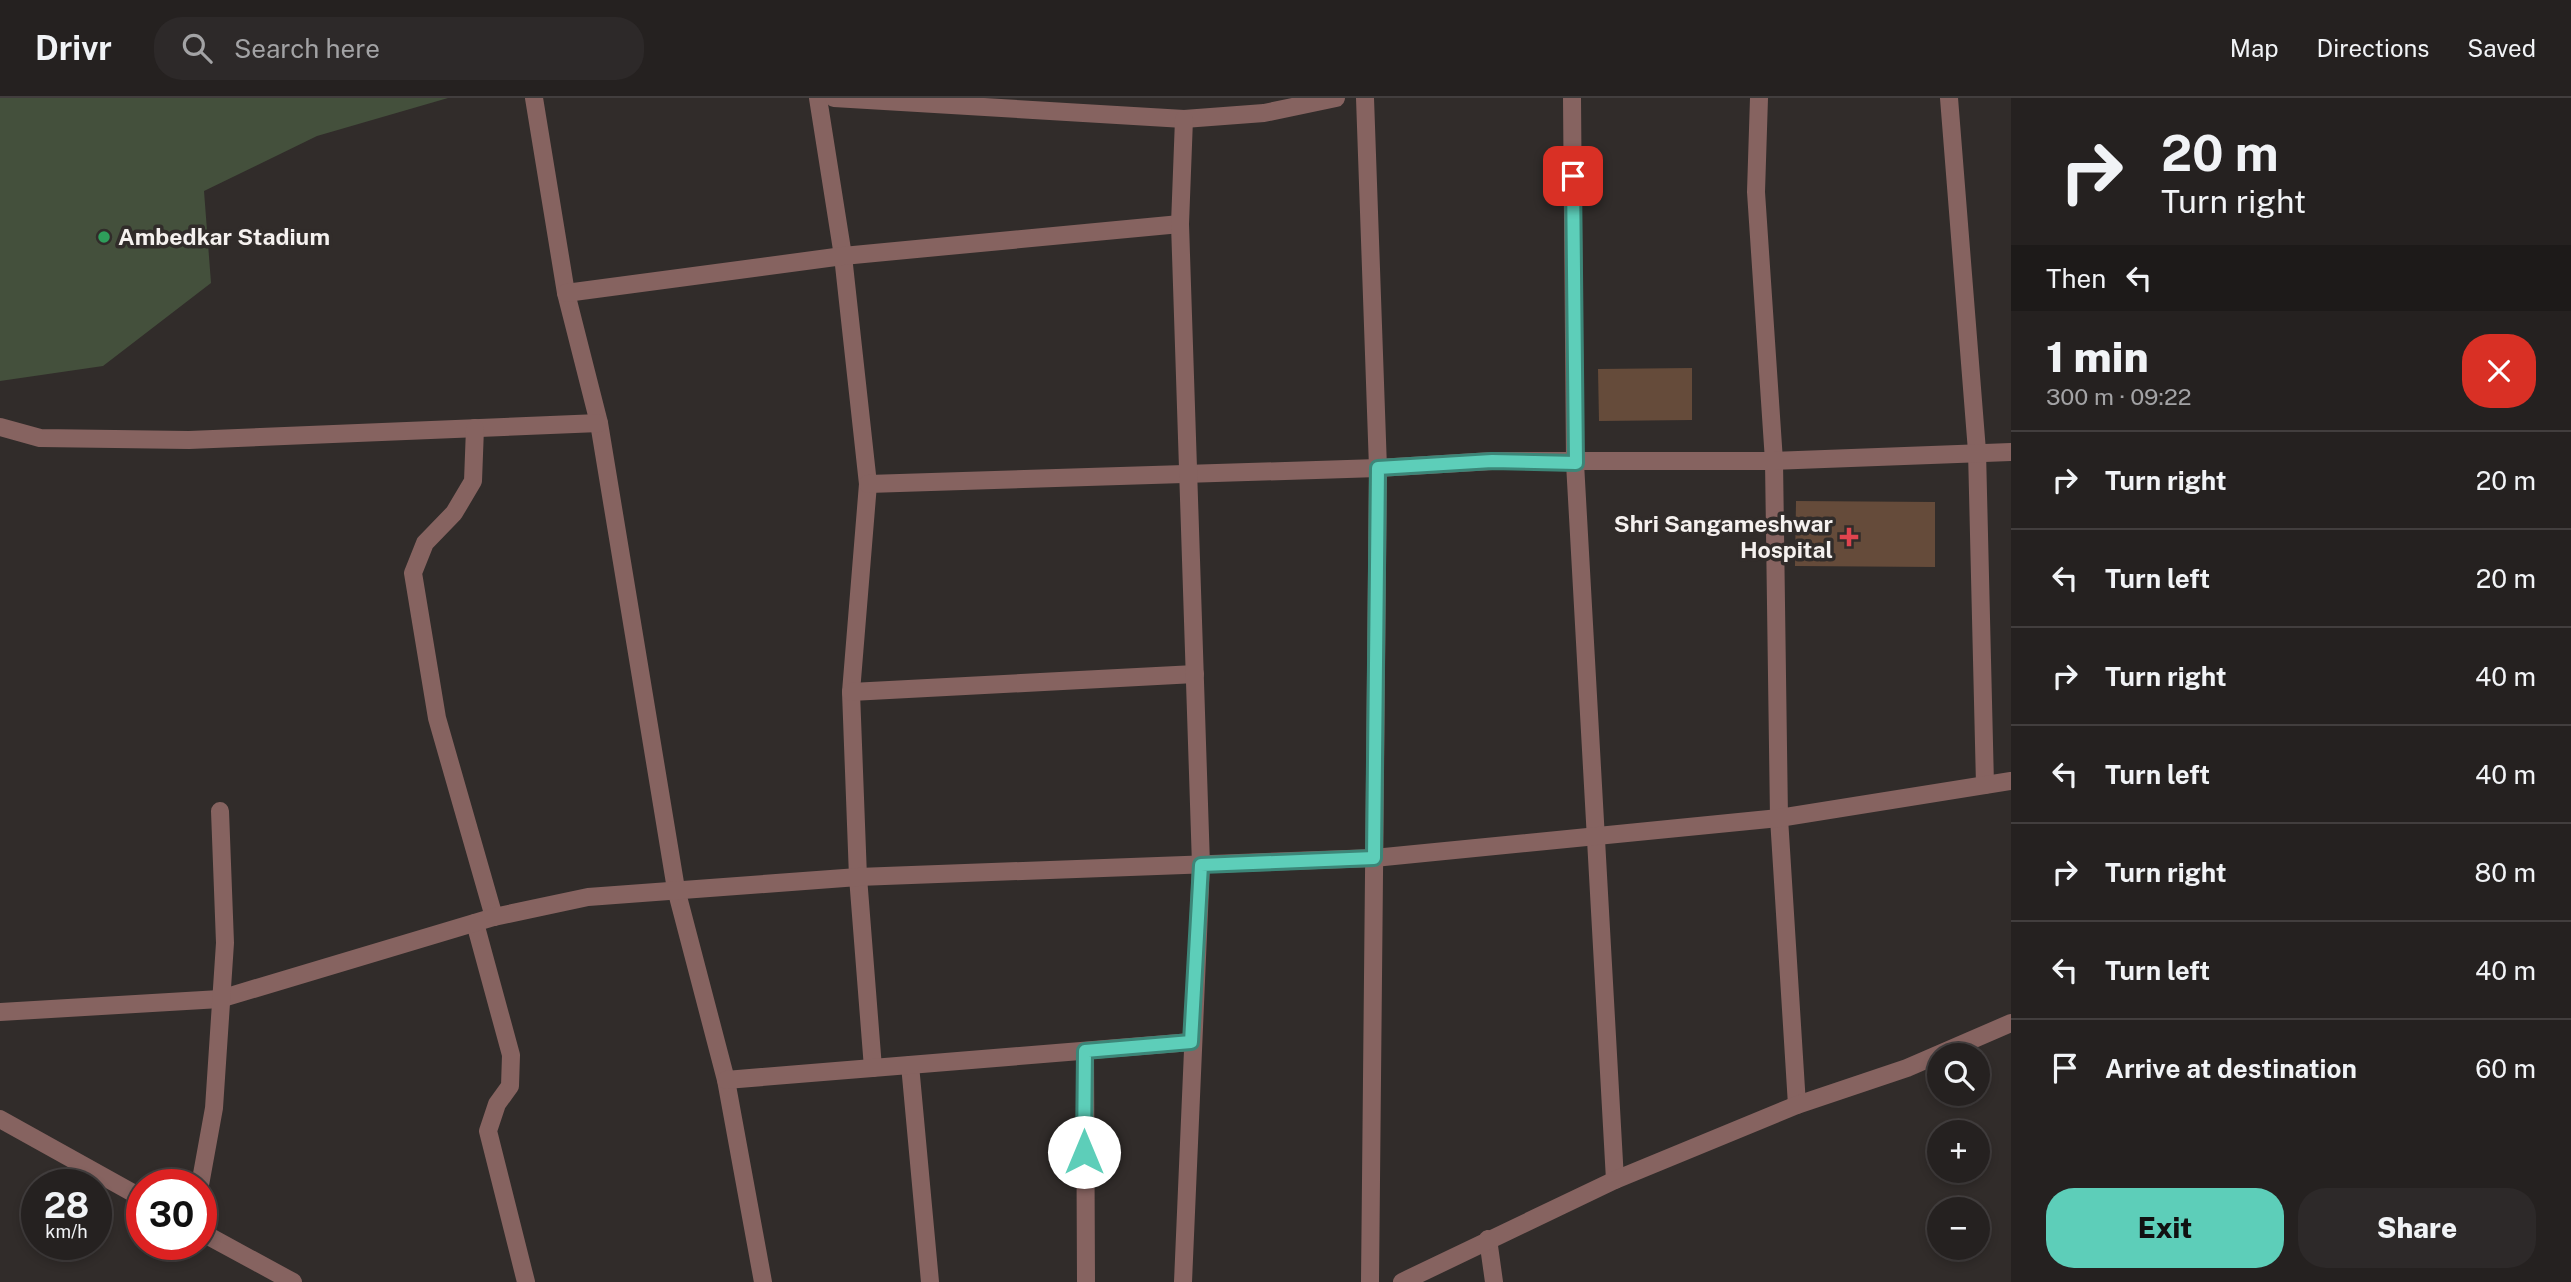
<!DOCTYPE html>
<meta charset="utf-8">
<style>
:root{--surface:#252120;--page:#2d2929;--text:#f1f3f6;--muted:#a3a3a5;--line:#423e3e;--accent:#5dceb9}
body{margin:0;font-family:"Public Sans",sans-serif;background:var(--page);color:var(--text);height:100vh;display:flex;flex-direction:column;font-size:26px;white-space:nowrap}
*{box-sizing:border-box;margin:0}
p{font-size:23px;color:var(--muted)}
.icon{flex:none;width:38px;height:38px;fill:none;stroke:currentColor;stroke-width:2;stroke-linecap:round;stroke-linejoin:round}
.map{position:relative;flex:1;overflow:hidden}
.details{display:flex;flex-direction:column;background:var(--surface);width:560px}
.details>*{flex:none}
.top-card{background:#252120;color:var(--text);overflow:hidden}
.fabs{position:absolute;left:1927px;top:945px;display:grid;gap:14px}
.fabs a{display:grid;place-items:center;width:63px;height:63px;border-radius:50%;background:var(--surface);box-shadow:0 4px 10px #0003,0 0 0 2px var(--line);font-size:35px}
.speed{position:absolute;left:21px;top:1071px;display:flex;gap:14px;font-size:35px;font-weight:700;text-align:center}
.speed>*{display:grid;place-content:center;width:91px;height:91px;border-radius:50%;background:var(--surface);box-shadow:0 4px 10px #0003,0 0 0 2px var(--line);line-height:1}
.speed small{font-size:18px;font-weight:400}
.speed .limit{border:10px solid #d22;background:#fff;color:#111}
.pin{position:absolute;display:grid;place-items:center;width:60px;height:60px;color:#fff;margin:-30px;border-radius:14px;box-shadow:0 4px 10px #0006}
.me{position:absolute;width:77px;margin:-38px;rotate:0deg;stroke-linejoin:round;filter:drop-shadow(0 0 5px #0008)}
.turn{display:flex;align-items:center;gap:24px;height:147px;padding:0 35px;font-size:32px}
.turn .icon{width:91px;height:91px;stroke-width:2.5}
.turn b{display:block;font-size:49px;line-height:60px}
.then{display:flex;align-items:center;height:66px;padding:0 35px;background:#0003;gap:14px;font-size:26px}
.round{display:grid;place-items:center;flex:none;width:74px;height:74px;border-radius:28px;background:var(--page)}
.summary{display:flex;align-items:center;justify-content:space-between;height:119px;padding:0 35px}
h1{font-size:42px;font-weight:800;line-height:52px}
.button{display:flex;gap:14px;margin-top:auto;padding:14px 35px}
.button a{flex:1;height:80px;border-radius:28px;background:var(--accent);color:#111;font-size:28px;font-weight:800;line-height:80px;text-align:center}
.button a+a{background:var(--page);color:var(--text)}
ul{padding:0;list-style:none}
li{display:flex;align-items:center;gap:21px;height:98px;padding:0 35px;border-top:2px solid var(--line)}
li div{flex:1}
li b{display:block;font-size:26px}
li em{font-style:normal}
header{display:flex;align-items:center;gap:42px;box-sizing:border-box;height:98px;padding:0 35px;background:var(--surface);border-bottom:2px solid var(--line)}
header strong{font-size:33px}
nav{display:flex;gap:38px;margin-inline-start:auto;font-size:24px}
.search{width:490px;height:63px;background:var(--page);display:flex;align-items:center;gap:18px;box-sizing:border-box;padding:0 24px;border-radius:28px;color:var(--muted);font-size:26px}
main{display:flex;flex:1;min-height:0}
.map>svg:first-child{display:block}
</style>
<header>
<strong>Drivr</strong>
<div class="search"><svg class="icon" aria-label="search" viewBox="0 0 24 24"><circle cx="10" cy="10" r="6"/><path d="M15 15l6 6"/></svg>Search here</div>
<nav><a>Map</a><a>Directions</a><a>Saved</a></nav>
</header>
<main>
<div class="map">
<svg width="2011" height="1184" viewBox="0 0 2011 1184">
<rect width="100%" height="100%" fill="#312c2a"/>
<!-- green -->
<path fill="#44503c" d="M0,0H448L317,38L204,93L211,185L103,268L0,283Z"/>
<!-- building -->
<g fill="#654b3a">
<path d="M1692,270V322L1599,323L1598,271Z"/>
<path d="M1796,403L1935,404V469L1795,468Z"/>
</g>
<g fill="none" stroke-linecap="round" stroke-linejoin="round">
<!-- minor -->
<g stroke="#866360" stroke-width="18">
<path d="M534,0L566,195L599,325L676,791L726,982L763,1184"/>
<path d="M818,0L843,158L868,386L851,594L858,779L873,970"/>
<path d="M834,0L1184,21L1264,15L1336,0"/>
<path d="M1365,0L1378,370L1370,1184"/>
<path d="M1572,0L1575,365L1615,1082"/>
<path d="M1759,0L1756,94L1774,363L1779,720L1797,1007"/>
<path d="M1949,0L1977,353L1985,687"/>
<path d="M566,195L843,158L1180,126"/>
<path d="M0,329L40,340L189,342L599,325"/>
<path d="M475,330L473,383L454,415L425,445L413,475L437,620L494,819"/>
<path d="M868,386L1378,370L1492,363H1774L2011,354"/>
<path d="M851,594L1195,576"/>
<path d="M475,825L511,957L510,988L497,1006L488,1033L526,1184"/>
<path d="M0,914L220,901L494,819L588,799L858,779L1374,760L1779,720L2011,683"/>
<path d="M1085,953L1086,1184"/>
<path d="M910,967L930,1184"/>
<path d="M726,982L1191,944"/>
<path d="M200,1087L214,1010L225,845L220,713"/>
<path d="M1488,1141L1494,1184"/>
<path d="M1183,1184L1201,767L1180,126L1184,21"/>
</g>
<!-- tertiary -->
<g stroke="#866360" stroke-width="18">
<path d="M0,1021L142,1100"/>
<path d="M201,1134L293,1184"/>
<path d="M1402,1184L1615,1082L1797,1007L1907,970L2011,925"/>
</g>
</g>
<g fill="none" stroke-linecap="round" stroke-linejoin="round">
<defs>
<path id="route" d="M1084,1054L1085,953L1191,944L1201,767L1374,760L1378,370L1492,363L1576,365L1573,78"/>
</defs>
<!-- route casing -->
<use href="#route" stroke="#3c8678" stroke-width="18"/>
<!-- route -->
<use href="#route" stroke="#5dceb9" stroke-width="12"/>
</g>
<!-- markers -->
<circle fill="#2e9e5b" stroke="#312c2a" stroke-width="2.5" cx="104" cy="139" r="7"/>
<path fill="#e0444e" stroke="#312c2a" stroke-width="2.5" d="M1845.5 428.5h7v7h7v7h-7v7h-7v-7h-7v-7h7z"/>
<g text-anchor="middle" stroke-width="7" stroke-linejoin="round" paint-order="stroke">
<!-- poi labels -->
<g font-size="23" font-weight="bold" fill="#f5f1ef" stroke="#312c2a" text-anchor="start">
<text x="118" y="147">Ambedkar Stadium</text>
<text x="1833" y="434" text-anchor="end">Shri Sangameshwar<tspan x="1833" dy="26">Hospital</tspan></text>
</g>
</g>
</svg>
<div class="fabs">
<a><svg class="icon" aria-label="search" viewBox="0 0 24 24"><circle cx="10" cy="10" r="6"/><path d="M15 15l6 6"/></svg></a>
<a>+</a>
<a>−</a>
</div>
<div class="speed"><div>28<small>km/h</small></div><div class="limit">30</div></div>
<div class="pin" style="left:1573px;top:78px;background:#d93025"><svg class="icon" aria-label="arrive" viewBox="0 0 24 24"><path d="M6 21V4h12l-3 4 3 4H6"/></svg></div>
<svg class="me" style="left:1084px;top:1054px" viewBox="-20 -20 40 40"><circle r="19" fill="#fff"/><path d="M0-13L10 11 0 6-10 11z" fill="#5dceb9"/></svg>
</div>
<section class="details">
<div class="top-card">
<div class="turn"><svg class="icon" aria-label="right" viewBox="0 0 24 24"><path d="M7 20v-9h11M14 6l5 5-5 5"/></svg><div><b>20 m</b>Turn right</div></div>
<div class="then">Then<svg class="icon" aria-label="left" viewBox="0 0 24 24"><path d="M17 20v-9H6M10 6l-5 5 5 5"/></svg></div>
</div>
<div class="summary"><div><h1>1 min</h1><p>300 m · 09:22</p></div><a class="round" style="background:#d93025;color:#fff"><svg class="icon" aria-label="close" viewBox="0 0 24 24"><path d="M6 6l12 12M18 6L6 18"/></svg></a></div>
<ul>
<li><svg class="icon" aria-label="right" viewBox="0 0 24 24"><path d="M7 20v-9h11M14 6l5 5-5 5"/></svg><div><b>Turn right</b></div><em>20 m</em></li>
<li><svg class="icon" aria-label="left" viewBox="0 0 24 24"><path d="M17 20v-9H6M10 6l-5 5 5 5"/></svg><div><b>Turn left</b></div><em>20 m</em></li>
<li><svg class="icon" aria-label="right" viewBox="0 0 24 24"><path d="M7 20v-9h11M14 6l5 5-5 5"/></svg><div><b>Turn right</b></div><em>40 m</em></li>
<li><svg class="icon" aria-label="left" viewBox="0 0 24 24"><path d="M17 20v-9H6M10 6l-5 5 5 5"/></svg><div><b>Turn left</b></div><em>40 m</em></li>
<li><svg class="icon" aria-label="right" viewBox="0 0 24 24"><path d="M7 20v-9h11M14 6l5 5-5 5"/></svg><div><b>Turn right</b></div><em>80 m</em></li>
<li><svg class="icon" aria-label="left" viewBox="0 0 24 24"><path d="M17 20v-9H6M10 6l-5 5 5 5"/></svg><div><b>Turn left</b></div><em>40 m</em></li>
<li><svg class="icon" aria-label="arrive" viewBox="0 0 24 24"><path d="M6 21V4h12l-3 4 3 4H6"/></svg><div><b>Arrive at destination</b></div><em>60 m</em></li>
</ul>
<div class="button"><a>Exit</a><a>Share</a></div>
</section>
</main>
